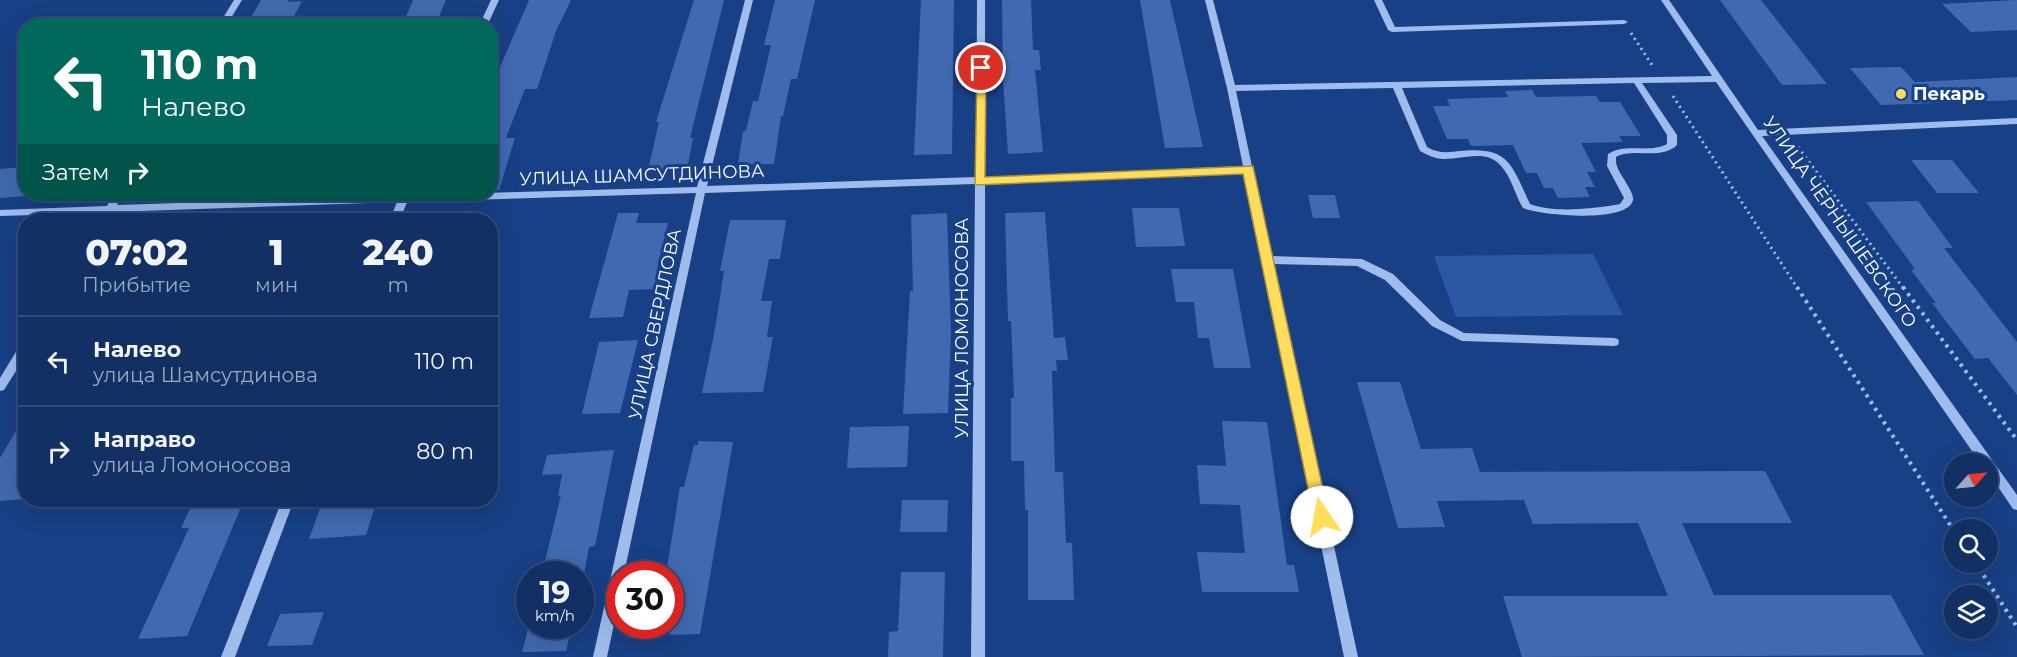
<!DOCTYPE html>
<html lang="ru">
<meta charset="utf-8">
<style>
:root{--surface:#123064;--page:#1f3c6d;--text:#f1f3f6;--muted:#9ca9bf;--line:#314b78}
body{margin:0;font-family:Montserrat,sans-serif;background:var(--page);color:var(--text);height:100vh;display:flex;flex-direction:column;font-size:22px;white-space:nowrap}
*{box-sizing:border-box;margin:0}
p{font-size:20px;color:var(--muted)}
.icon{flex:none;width:33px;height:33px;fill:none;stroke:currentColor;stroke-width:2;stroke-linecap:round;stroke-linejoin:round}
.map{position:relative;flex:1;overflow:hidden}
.sheet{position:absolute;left:18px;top:213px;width:480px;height:294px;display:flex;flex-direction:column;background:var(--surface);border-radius:24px;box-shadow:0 6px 24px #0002,0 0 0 2px var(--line)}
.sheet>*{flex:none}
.banner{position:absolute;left:18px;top:18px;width:480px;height:183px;border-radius:24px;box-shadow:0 6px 24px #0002,0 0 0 2px var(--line);background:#00695c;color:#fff;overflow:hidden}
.needle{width:39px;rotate:63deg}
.buttons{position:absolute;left:1944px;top:453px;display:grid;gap:12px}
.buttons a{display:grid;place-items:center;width:54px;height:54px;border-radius:50%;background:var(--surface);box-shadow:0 6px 24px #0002,0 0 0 2px var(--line);font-size:30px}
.speed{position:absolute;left:516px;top:561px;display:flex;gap:12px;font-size:30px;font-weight:700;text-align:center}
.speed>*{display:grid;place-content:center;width:78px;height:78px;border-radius:50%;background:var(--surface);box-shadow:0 6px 24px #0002,0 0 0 2px var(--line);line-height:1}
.speed small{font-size:15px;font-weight:400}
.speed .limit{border:9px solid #d22;background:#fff;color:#111}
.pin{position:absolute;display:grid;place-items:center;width:51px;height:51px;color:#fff;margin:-26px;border:3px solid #fff;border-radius:50%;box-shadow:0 2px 6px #0007}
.me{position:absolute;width:66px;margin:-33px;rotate:348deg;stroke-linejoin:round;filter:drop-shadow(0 0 4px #0008)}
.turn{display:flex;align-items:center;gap:21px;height:126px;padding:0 24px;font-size:27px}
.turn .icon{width:78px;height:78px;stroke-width:2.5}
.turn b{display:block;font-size:42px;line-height:51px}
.then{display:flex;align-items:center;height:57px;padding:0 24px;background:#0003;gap:12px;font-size:22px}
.eta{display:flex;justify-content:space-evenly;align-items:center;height:102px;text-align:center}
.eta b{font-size:36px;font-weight:800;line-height:42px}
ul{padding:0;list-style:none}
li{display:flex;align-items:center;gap:18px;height:90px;padding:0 24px;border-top:2px solid var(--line)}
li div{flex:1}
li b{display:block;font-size:22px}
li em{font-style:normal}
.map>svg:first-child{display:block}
</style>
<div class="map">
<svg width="2017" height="657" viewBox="0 0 2017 657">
<rect width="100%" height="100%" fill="#184086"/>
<!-- green -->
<path fill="#2b58a4" d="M1593,254L1623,315L1456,317L1434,256Z"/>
<!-- building -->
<g fill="#4169af">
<path d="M261,0H289L288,2L302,1L289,26H246Z"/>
<path d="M413,0H446L435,26H402Z"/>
<path d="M529,0H571L556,31L537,89H525L506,138H515L499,190H490V90Z"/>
<path d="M694,0H724L690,138H693L687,169L648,170L659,122H656Z"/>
<path d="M775,0H815L797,79H791L783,116H781L774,164H738L743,132L746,130L753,101H758L771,45H764Z"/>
<path d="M921,0H954L952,154L914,155Z"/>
<path d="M1002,0H1031L1033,50H1039L1041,70H1035L1043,152L1008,154L1003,79Z"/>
<path d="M1140,0H1170L1203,147L1165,148Z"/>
<path d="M1720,0H1761L1827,84L1782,85Z"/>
<path d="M2017,0V30L1971,32L1942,4Z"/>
<path d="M1901,67L1915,82L2017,77V100L1881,105L1850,68Z"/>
<path d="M1532,90L1536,97L1596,96L1600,102H1620L1641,136H1619L1623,142L1581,143L1596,172H1587L1595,187H1585L1590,197L1558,198L1553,188H1544L1537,173H1526L1513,145L1471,146L1468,139H1447L1433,106H1450L1447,99L1508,97L1505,91Z"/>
<path d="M1911,160H1952L1979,193H1937Z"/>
<path d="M26,167V196L0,198V169Z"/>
<path d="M1308,195H1335L1340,218H1313Z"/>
<path d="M1918,201L1953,248H1944L2017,342V395L1988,358L1975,359L1932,303H1936L1911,270L1915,269L1866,202Z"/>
<path d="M1132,208H1179L1185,246L1136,247Z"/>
<path d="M1045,212L1054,338L1065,337L1068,360H1056L1057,371H1052L1055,472H1063L1066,543H1072L1074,600H1028V510H1025L1024,461H1011V398H1014L1011,321H1008L1005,213Z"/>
<path d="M618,213H639L636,223H668L657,268H663L658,289L629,290L623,317L589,318Z"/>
<path d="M947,213L951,332L948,413L903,414L910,291H913L911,215Z"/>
<path d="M730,220H786L780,259H769L761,301H772L767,337H773L763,392L702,393L715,329L724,271H720Z"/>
<path d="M1171,269H1233L1251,368H1214L1209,338H1198L1194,302H1176Z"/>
<path d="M638,340L620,413L582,414L599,342Z"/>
<path d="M1357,382H1400L1421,449L1472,448L1480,472L1765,471L1792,523H1682L1714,595H1891L1924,655L1522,657L1503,596H1668L1638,523L1533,524L1524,500L1437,501L1445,527L1398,528Z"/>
<path d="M26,414V499L0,501V458Z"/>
<path d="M1222,421L1267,422L1287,565H1294L1299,592H1202L1197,552L1245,553L1240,505L1200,504L1197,465L1226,466Z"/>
<path d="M909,426L907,467L847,468L850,427Z"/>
<path d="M698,441L733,442L700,634L670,635V574H666L680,487H684L694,445H698Z"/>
<path d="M614,450L595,546L589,547L584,574H542L561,495L558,496L562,474L542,475L547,455Z"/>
<path d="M194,500H244L187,636L138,639L189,528H181Z"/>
<path d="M323,500H377L366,535L309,539Z"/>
<path d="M902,500H948L947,532H900Z"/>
<path d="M901,572H945L943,657H888L889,632L898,631Z"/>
<path d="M324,612L312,645L267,646L280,614Z"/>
<path d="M529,626H572L566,651L522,652Z"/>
</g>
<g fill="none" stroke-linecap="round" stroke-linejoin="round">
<!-- path-far1 -->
<g stroke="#9fbced" stroke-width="3" stroke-dasharray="2 4" stroke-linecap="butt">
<path d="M1631,33L1652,65"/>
<path d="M1673,96L1798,289"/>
<path d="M1798,147L1904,289"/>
</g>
<!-- path -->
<g stroke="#9fbced" stroke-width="4" stroke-dasharray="3 5" stroke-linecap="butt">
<path d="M1797,287L1954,531"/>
<path d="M1903,287L2017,440"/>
<path d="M1975,562L2017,627"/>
</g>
<!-- minor -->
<g fill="#9fbced" fill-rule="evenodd">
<path d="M234,0H242L226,26H218Z"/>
<path d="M491,0H499L487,26H479Z"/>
<path d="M745,0H753L707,186L976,177L977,0H985V177L1243,166L1227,88L1205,0H1213L1235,85L1712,76L1661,0H1669L1758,130L2017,118V124L1762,136L2017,495V510L2013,509L1988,472V464H1981L1716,82L1642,83L1677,135V145C1660,161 1634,147 1616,157C1616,159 1616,165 1617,166C1619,174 1635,193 1633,200C1628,224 1540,215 1523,208C1515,195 1512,178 1501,166C1486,148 1462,160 1442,159C1434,158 1427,155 1420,151L1393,88L1236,91L1271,256L1362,259L1393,274L1440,320L1464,333L1614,338L1618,339L1619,342L1618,345L1614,346L1462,341L1432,326L1385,280L1357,266L1273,264L1358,657H1344L1244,172L985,183V657H971L975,184L705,193L624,574H620V596L607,657H593L696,193L407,202L400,220H390L397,202L112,212L107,220H97L102,213L0,216V210L107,206L114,194H124L117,205L400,196L401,194H409V195L697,187ZM1634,83L1667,135V144C1649,154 1626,142 1608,154L1607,166L1624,198L1620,204L1615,205C1588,209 1555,213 1530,204C1511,163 1509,146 1459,151C1447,153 1437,153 1427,147L1402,88Z"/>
<path d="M1374,0H1382L1395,27L1624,20L1628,22L1624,24L1392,32L1388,30Z"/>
<path d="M26,341V355L4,390L0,391V378L22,342Z"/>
<path d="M282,500H294L235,657H221Z"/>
</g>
</g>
<!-- route -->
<path fill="#ffdc5a" stroke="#a68f3a" stroke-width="1.5" d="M977,66L986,68L985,177L1253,166L1329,517L1327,522H1316L1314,517L1243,174L975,185Z"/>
<!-- markers -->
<circle fill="#ffdc5a" stroke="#184086" stroke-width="2" cx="1901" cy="94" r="6"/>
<g text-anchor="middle" stroke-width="6" stroke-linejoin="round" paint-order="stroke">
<!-- poi labels -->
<g font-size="18" font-weight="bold" fill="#fff" stroke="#184086" text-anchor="start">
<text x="1913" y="100">Пекарь</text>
</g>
<!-- street labels -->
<g font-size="18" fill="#fff" stroke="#184086">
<text transform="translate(642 175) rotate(-2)" y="6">УЛИЦА ШАМСУТДИНОВА</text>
<text transform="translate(1840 222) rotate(55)" y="6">УЛИЦА ЧЕРНЫШЕВСКОГО</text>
<text transform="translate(655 324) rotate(-78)" y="6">УЛИЦА СВЕРДЛОВА</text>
<text transform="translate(962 328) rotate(-90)" y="6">УЛИЦА ЛОМОНОСОВА</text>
</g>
</g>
</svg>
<div class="buttons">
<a><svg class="needle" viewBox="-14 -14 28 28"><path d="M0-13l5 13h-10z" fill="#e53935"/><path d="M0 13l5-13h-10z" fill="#9ca9bf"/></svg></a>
<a><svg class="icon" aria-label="search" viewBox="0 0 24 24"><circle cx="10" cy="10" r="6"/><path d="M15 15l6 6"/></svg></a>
<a><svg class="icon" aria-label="layers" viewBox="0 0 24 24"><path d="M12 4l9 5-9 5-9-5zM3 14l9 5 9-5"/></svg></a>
</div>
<div class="speed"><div>19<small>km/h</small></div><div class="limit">30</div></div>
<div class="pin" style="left:981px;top:68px;background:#d93025"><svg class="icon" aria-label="arrive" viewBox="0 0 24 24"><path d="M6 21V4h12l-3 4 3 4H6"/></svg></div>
<svg class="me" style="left:1322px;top:517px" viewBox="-20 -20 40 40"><circle r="19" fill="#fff"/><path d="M0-13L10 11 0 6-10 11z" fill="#ffdc5a"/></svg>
<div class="banner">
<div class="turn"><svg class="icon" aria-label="left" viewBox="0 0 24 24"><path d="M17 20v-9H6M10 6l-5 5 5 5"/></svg><div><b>110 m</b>Налево</div></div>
<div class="then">Затем<svg class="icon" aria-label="right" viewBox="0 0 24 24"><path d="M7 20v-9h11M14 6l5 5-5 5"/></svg></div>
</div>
<section class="sheet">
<div class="eta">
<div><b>07:02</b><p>Прибытие</p></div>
<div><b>1</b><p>мин</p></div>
<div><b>240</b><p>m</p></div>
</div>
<ul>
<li><svg class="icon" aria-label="left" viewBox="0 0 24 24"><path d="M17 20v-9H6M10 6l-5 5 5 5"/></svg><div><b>Налево</b><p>улица Шамсутдинова</p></div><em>110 m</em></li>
<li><svg class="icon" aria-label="right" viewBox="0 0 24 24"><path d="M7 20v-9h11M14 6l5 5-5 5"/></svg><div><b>Направо</b><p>улица Ломоносова</p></div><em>80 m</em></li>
</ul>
</section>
</div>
